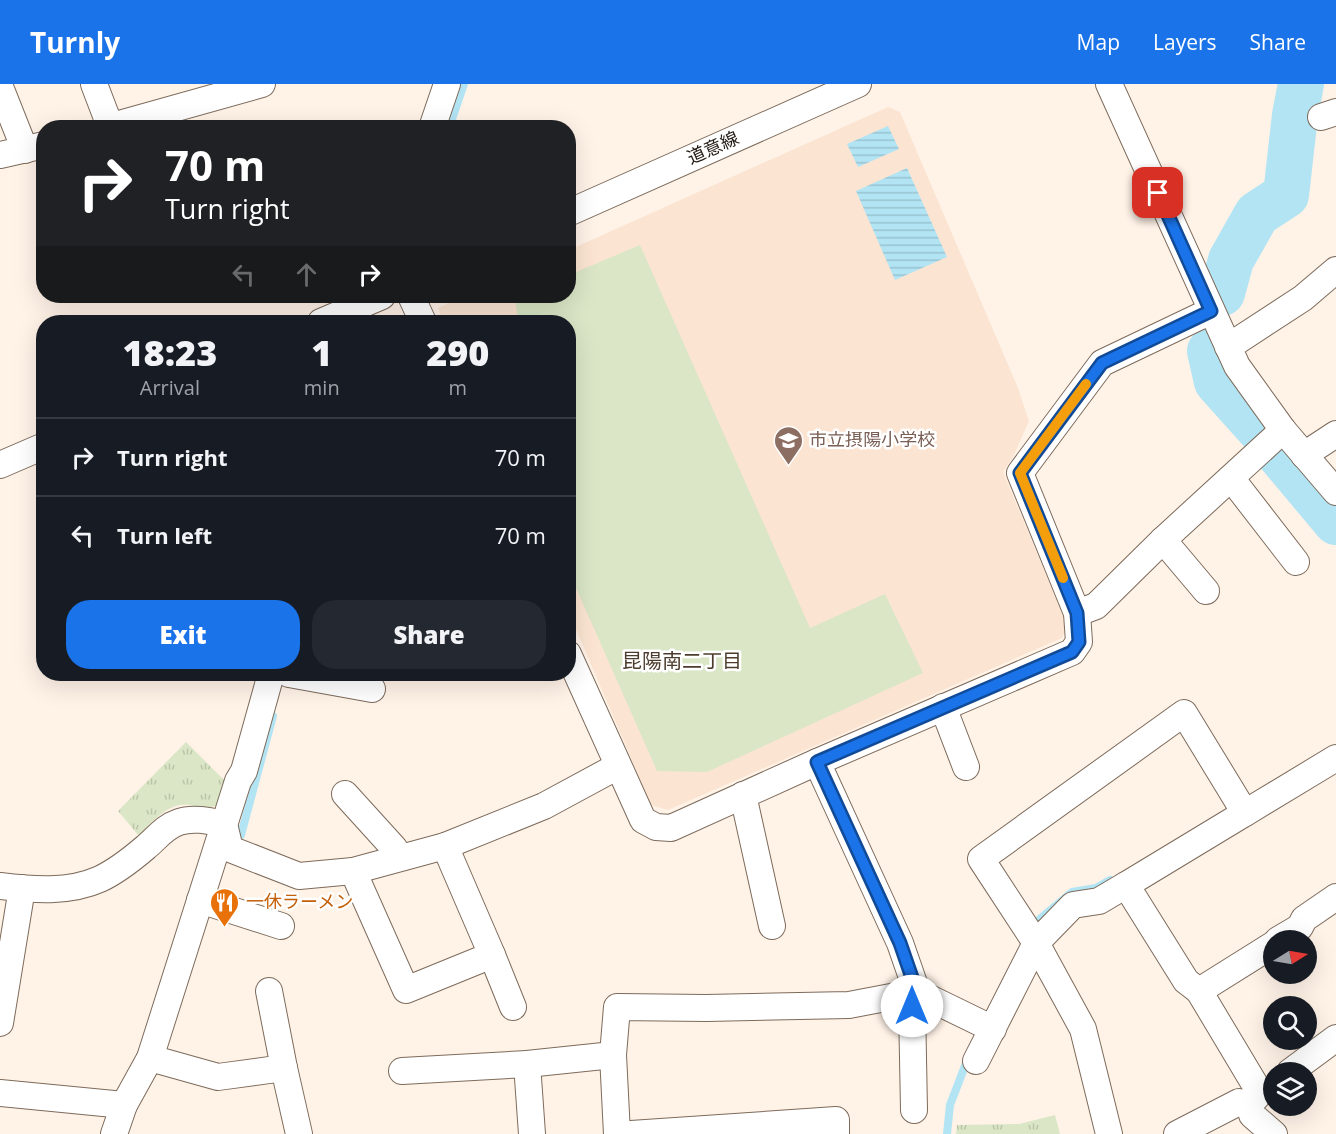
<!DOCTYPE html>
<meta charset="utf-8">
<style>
:root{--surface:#171b24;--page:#242831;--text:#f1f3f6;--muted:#9ea1a6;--line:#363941;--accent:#1a73e8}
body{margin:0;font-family:"Open Sans","Noto Sans JP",sans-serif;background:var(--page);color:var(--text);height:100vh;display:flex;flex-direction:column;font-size:22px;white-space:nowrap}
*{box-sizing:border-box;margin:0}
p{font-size:20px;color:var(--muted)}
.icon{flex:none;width:33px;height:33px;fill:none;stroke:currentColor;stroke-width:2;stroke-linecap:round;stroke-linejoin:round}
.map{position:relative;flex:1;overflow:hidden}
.panel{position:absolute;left:36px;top:231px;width:540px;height:366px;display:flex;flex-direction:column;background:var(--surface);border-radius:24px;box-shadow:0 6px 24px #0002}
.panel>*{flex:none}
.hud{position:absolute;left:36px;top:36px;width:540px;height:183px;border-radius:24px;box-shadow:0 6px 24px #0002;background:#202124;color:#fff;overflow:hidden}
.needle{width:39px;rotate:79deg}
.buttons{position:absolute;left:1263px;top:846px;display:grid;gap:12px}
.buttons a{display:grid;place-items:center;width:54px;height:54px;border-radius:50%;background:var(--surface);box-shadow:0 6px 24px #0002;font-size:30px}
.pin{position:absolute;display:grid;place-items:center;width:51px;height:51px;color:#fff;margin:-26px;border-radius:12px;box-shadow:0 3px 9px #0006}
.me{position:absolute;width:66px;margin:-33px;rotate:0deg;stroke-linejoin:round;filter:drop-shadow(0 0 4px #0008)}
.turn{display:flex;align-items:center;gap:21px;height:126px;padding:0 30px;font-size:27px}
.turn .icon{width:78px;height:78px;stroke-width:2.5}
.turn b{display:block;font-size:42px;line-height:51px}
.lanes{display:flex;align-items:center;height:57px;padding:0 30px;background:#0003;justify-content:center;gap:30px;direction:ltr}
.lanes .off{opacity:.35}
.eta{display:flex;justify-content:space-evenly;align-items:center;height:102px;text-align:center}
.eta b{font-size:36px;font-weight:800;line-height:42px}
.button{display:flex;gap:12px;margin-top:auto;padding:12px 30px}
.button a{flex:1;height:69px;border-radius:24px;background:var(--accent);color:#fff;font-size:24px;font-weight:800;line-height:69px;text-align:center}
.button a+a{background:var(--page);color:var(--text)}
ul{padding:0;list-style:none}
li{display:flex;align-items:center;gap:18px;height:78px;padding:0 30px;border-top:2px solid var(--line)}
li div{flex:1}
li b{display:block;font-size:22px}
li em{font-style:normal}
header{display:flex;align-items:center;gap:36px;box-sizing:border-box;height:84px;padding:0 30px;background:var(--accent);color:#fff}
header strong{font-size:28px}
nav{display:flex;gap:33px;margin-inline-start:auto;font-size:21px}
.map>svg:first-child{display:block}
</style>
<header>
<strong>Turnly</strong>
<nav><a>Map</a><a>Layers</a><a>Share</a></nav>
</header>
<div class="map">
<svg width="1336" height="1050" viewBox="0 0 1336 1050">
<defs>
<pattern id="park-tufts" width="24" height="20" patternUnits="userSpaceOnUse" patternTransform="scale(1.5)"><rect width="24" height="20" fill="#dae6c6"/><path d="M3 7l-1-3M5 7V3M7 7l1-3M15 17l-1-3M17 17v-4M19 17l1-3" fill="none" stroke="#bbc5a9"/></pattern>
<pattern id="water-rules" width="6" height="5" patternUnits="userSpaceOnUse" patternTransform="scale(1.5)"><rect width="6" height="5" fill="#b2e4f4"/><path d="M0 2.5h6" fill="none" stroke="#99c3d0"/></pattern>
</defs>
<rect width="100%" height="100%" fill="#fff2e7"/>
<!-- built -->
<path fill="#fbe5d2" d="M888,23L900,28L1018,304L1029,337L1013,373L1003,388L1067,541L1062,554L668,726L651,721L569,529L568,238H444L438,224L466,212H568L569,166Z"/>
<!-- park -->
<g fill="url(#park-tufts)">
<path d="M186,658L227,699L221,719C205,729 197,719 180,721C163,724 150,740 139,752L118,727Z"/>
<path d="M1055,1031L1060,1050H956L957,1041L1019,1040Z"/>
</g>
<!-- pitch -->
<path fill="#dae6c6" d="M640,161L810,544L885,510L923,589L707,688L657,687L569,488L568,238H518L515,213L519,212H568L569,191Z"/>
<!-- water -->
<g fill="url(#water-rules)">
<path d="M888,42L899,65L858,83L847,60Z"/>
<path d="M907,84L947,173L895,196L856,107Z"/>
</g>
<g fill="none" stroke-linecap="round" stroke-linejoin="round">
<!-- stream -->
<g stroke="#b2e4f4" stroke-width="8">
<path d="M449,44L464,0"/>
<path d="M241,751L273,632"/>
<path d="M1036,838L1072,808L1096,804L1110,796"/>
<path d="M947,1050L950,1021L968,974"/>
</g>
<!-- river -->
<g stroke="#b2e4f4" stroke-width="46">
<path d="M1222,209L1231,176L1257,130L1286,111L1295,31L1301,0"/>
<path d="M1210,267L1217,298L1261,347"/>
<path d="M1274,364L1336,438"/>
</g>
<defs>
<g id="minor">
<path d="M94,0L110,42"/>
<path d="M1109,0L1237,282L1283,346L1336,408"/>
<path d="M0,3L25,66"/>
<path d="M1321,33L1336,28"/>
<path d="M105,44L262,0"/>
<path d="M432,44L447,0"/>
<path d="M0,71L44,61"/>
<path d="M568,129L858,0"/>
<path d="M411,212L423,238"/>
<path d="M321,238L382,212"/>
<path d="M1228,263L1303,214L1336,186"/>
<path d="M1304,371L1336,350"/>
<path d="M0,381L44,362"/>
<path d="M1231,394L1296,478"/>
<path d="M1163,456L1206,507"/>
<path d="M1077,529L1096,522L1163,456L1283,346"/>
<path d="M568,570L643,736L656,743L671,744L817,678L1072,568L1079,558L1077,529L1020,389L1102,279L1211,227"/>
<path d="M289,590L372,605"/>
<path d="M943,623L966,683"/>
<path d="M817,678L900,859L917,908L993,945"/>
<path d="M345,710L394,764L400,773"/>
<path d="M743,711L772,842"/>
<path d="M1245,729L1336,674"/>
<path d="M353,787L406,906L492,871L445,762"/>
<path d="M0,802C33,806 69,809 100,795C117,787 132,775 146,763C157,754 164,743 179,738C193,733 210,737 224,740L230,765L299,792L353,787L445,762L544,722L618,682"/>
<path d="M200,816L281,842"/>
<path d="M1278,856L1300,843L1304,835L1336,813"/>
<path d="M492,871L513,923"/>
<path d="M269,907L284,984"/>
<path d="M1199,907L1260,1009L1250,1020L1252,1031L1274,1050"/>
<path d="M0,939L22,804"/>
<path d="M150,974L218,993L284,984L299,1050"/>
<path d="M976,977L1036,859L1073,821L1099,817L1126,801"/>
<path d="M527,980L532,1050"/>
<path d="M402,987L527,980L613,971"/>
<path d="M1290,988L1336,954"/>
<path d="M0,1009L124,1021"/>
<path d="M114,1050L124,1021L150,974L238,697L244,687L271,590"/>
<path d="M617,1050L613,971L617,923L706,924L849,921L917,908L912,922L914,1026"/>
<path d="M631,1050L836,1036V1050"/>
<path d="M1109,1050L1083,945L1036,859L981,775L1184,629L1245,729L1126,801L1186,897L1199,907L1274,860"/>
<path d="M1177,1050L1239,1018L1250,1020"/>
</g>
</defs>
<!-- minor casing -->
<use href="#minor" stroke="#7d6b5b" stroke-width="28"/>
<!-- minor -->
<use href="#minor" stroke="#fff" stroke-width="26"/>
</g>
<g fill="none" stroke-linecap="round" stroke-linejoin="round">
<defs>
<path id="route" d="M912,922L917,908L900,859L817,678L1072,568L1079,558L1077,529L1020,389L1102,279L1211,227L1158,109"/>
</defs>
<!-- route casing -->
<use href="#route" stroke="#114b97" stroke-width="15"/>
<!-- route -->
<use href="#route" stroke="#1a73e8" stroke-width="10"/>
<!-- slow -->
<path stroke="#f59e0b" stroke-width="10" d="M1063,494L1020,389L1086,300"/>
</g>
<!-- icons -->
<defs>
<symbol id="school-pin" viewBox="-11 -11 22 30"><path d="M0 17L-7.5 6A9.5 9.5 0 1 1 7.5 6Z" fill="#8d6e63" stroke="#fff"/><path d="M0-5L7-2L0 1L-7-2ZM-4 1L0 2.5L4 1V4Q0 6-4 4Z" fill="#fff"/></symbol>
<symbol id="restaurant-pin" viewBox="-11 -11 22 30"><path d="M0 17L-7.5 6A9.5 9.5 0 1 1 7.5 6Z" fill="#e8710a" stroke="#fff"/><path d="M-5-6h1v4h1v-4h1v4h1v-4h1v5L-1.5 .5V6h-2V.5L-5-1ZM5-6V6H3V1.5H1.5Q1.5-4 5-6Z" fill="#fff"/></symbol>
</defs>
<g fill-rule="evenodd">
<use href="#school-pin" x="772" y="340" width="33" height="45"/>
<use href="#restaurant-pin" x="208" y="802" width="33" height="45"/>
</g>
<g text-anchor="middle" stroke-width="5" stroke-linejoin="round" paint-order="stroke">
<!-- street labels -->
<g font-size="18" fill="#211913" stroke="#fff">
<text transform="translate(713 64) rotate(-24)" y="6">道意線</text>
</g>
<!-- education labels -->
<g font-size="18" fill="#785e54" stroke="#fff" text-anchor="start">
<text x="809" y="362">市立摂陽小学校</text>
</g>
<!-- food labels -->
<g font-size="18" fill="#c56008" stroke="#fff" text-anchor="start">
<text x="246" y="824">一休ラーメン</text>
</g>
<!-- neighbourhood labels -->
<g font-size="20" fill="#4d3c2d" stroke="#fff">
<text x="682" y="584">昆陽南二丁目</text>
</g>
</g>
</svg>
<div class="buttons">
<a><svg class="needle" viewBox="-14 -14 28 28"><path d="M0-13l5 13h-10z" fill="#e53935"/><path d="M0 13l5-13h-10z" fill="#9ea1a6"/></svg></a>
<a><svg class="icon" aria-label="search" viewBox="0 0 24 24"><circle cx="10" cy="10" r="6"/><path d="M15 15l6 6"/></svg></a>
<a><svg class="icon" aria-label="layers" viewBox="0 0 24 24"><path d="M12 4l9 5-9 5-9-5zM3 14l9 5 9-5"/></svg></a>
</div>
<div class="pin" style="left:1158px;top:109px;background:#d93025"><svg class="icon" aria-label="arrive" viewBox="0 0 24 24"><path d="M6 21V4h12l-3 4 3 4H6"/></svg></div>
<svg class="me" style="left:912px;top:922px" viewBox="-20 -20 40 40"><circle r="19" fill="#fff"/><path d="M0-13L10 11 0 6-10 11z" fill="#1a73e8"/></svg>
<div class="hud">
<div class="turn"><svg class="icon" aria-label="right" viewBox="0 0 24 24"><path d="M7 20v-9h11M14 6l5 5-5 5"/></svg><div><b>70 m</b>Turn right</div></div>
<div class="lanes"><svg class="icon off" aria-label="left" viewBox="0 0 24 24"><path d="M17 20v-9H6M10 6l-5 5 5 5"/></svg><svg class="icon off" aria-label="ahead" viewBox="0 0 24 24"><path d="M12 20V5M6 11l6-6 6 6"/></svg><svg class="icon" aria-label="right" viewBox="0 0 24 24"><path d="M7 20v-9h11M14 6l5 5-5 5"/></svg></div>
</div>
<section class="panel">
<div class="eta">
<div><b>18:23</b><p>Arrival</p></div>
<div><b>1</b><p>min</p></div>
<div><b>290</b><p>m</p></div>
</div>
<ul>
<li><svg class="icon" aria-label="right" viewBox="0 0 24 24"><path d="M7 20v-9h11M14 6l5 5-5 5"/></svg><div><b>Turn right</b></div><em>70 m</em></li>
<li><svg class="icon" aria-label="left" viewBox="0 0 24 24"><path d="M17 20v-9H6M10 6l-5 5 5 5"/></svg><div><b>Turn left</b></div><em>70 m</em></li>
</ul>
<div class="button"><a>Exit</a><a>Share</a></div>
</section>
</div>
